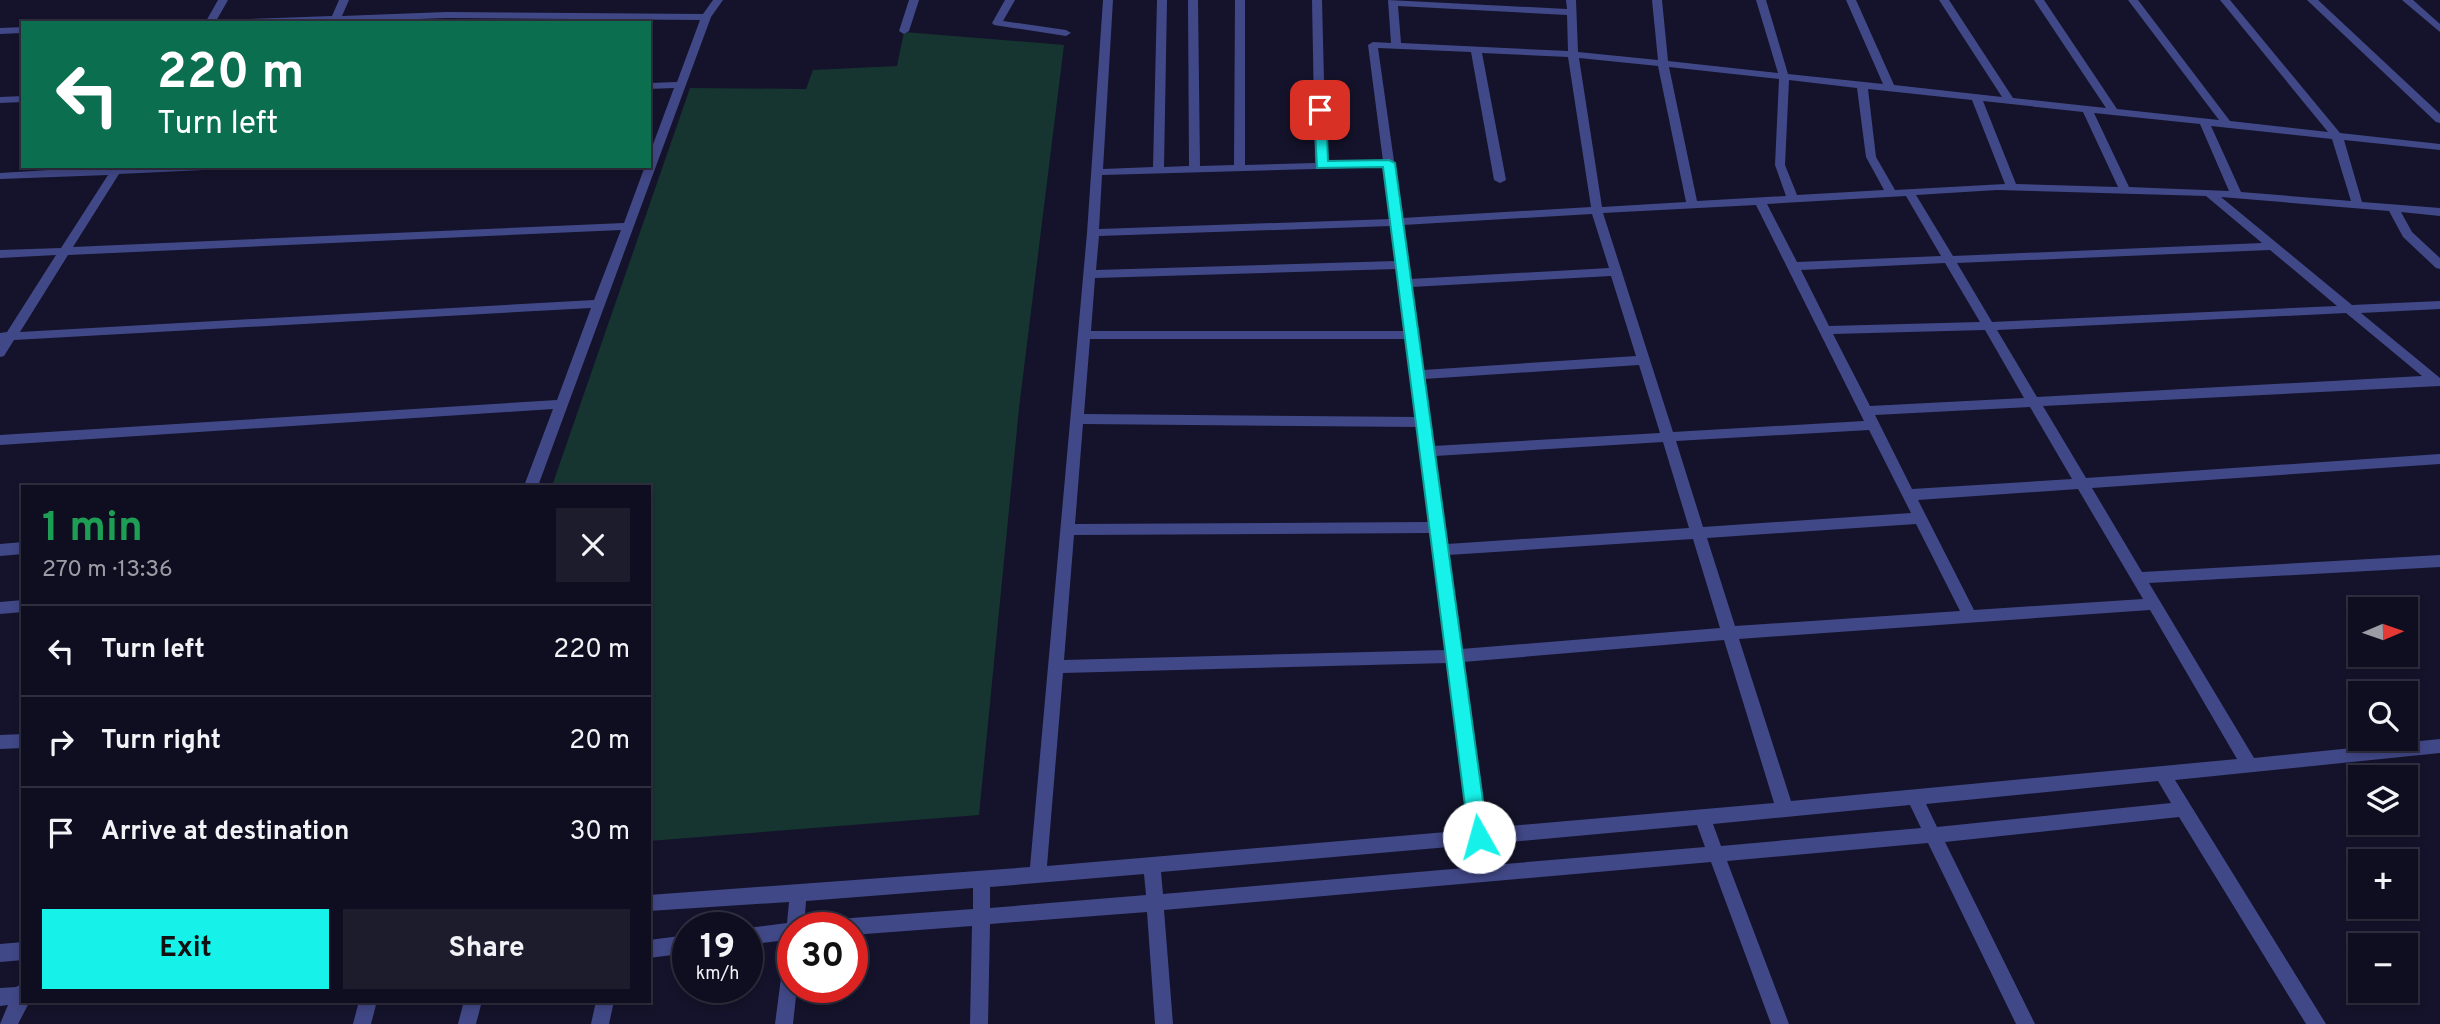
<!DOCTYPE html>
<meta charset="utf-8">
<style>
:root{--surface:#0f0e20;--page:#1d1c2d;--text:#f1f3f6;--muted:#9b9ca5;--line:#2f2e3e;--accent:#16f2ea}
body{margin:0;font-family:Overpass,sans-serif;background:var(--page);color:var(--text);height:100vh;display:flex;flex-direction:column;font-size:26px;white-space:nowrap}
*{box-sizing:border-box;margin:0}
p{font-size:23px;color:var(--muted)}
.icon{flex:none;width:38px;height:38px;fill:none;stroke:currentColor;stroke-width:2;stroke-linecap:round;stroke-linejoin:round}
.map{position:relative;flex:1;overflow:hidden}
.details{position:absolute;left:21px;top:485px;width:630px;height:518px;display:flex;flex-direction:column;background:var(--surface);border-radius:0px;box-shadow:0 4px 10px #0003,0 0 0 2px var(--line)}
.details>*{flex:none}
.guide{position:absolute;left:21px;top:21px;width:630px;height:147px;border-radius:0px;box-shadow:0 4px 10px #0003,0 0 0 2px var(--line);background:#0b6e4f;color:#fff;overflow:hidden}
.needle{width:46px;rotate:88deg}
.buttons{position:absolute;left:2348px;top:597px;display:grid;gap:14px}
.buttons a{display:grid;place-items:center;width:70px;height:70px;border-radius:0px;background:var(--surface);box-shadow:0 4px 10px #0003,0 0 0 2px var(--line);font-size:35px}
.speed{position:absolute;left:672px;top:912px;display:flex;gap:14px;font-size:35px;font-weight:700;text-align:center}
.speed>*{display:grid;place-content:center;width:91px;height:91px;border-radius:50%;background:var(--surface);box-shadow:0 4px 10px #0003,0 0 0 2px var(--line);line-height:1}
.speed small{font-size:18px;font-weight:400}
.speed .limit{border:10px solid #d22;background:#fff;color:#111}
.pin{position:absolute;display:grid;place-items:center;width:60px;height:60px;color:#fff;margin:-30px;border-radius:14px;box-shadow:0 4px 10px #0006}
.me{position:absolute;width:77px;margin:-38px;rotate:353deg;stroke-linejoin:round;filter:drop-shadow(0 0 5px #0008)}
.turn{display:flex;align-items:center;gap:24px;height:147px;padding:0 21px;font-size:32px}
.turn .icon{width:91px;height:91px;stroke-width:2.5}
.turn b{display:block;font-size:49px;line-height:60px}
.round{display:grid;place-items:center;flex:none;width:74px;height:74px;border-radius:0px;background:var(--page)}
.headline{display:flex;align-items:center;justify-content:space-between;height:119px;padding:0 21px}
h1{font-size:42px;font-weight:700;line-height:52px;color:#1e9e55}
.primary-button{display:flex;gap:14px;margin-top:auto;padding:14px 21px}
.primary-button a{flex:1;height:80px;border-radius:0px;background:var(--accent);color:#111;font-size:28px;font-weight:700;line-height:80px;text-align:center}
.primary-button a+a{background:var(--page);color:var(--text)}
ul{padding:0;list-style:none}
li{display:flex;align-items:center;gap:21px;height:91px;padding:0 21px;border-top:2px solid var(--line)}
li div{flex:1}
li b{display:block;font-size:26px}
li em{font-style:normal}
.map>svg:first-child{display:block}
</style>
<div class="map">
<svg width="2440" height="1024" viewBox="0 0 2440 1024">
<rect width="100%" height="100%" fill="#14132b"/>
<!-- green -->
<path fill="#163530" d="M904,32L1064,45L1019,408L979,815L649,841V486H552L690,88L806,89L813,70L897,66Z"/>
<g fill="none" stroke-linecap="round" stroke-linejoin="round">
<!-- minor -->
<g fill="#414887" fill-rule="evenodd">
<path d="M218,0H228L215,23H205Z"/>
<path d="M339,0H349L342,16L446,12L703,14L713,0H723L711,17L538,486H524L553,409L0,445V435L557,400L591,308L14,340L4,356L0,357V333L7,332L56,255L0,258V250L61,248L108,175L0,179V173L113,166H230L225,169L119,174L73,247L624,223L645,166H649V155L674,88L649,89V83L677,82L700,20L446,18L311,23H218L223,20L332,16ZM621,230L594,300L20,332L68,255Z"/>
<path d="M909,0H919L909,31L904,34L899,31Z"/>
<path d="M1005,0H1015L1003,21L1066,30L1071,33L1066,36L994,25L992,23Z"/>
<path d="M1103,0H1113L1103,169L1153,167L1157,0H1167L1164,167L1189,166L1188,0H1198L1200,166L1234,165L1235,0H1245V165L1315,163L1312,0H1322L1326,162L1383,161L1368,45L1373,42L1391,43L1388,0L1567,9L1566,0H1576L1578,52L1658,60L1652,0H1662L1668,61L1778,73L1756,0H1766L1788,74L1883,84L1846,0H1856L1894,85L2002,97L1939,0H1949L2013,98L2106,108L2034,0H2044L2117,109L2219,120L2128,0H2138L2230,121L2328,132L2220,0H2230L2340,133L2440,144V150L2344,140L2362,202L2440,208V216L2401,212L2412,232L2440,258V269L2436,268L2403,237L2389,211L2221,197L2352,305L2440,301V309L2361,313L2440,378V386L2043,406L2086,478L2440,454V464L2092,488L2142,572L2440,555V567L2149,583L2254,758L2440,739V753L2175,780L2326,1024H2306L2179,817L1945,842L2035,1024H2016L1928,843L1727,861L1789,1024H1771L1711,862L1164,910L1173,1024H1155L1147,912L990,924L988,1024H970L972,926L852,935V928H829L832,922L838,919L973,909V888L806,901L804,928H793V987H797L793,1024H775L786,940L747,945V928L787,923L789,902L649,911V895L1030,867L1087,233ZM1398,6L1567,15L1568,51L1401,43ZM1378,48L1471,52L1494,180L1500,183L1506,180L1482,53L1568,57L1591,207L1402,218ZM1579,58L1658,66L1686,202L1602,207ZM1669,67L1779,79L1775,165L1786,196L1697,201ZM1789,80L1857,88L1866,157L1884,190L1797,195L1785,165ZM1868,89L1972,100L2005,184L1895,190L1876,157ZM1983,101L2083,112L2118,187L2016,184ZM2094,113L2200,124L2229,191L2129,187ZM2211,126L2332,139L2351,201L2241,192ZM1384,167L1391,219L1099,229L1102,175ZM1997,190L2206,196L2262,243L1953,256L1916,195ZM1906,196L1941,256L1797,262L1767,204ZM1756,205L1864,421L1673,432L1603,213ZM1592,214L1609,268L1410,279L1403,225ZM1391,226L1396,261L1096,270L1099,236ZM2270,250L2337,306L1992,322L1957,263ZM1945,263L1980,322L1829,326L1801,270ZM1397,269L1405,331H1091L1095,278ZM1611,276L1636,356L1423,370L1411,287ZM2346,313L2422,376L2037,397L1997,330ZM1985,330L2024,398L1870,406L1833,334ZM1090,339H1406L1416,417L1084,414ZM1639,365L1660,433L1433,446L1424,379ZM2030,407L2072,479L1912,489L1875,415ZM1083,424L1417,427L1430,522L1075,524ZM1869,430L1911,513L1703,527L1676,441ZM1663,442L1689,528L1447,544L1435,456ZM2078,489L2143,599L1974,610L1918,500ZM1916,524L1960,611L1735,626L1707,538ZM1431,533L1446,650L1064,660L1074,535ZM1693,539L1720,628L1461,649L1448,555ZM2150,610L2237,759L1791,801L1739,639ZM1724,640L1774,803L1486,828L1463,662ZM1448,663L1470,830L1047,866L1063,673ZM2158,781L2171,803L1937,827L1926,804ZM1910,805L1921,828L1721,846L1713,824ZM1697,825L1705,847L1493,865L1489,844ZM1472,845L1476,867L1163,894L1161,872ZM1144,874L1146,895L990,908V887Z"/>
<path d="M2307,0H2318L2440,114V123L2436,122Z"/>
<path d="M2402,0H2413L2440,24V32Z"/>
<path d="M23,27V33L0,34V28Z"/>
<path d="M23,96V102L0,103V97Z"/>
<path d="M23,542V554L0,556V544Z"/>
<path d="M23,600V612L0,614V602Z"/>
<path d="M23,734V748L0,749V735Z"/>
<path d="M688,935V953L649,958V940Z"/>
<path d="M23,942V960L0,962V944Z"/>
<path d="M23,983V1001H30L18,1024H0L8,1005L0,1006V988L16,987Z"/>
<path d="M359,1001H377L371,1024H353Z"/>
<path d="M464,1001H482L476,1024H458Z"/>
<path d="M596,1001H614L609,1024H591Z"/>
</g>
</g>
<!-- route -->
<path fill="#16f2ea" stroke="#0e9d98" stroke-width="2" d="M1320,107L1326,110L1328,161L1389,160L1395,163L1488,837L1486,843L1479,846L1472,843L1469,837L1383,167L1317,168L1314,110Z"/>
</svg>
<div class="buttons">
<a><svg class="needle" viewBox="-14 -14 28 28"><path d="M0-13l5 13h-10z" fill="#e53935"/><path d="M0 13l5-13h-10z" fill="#9b9ca5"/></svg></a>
<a><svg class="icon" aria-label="search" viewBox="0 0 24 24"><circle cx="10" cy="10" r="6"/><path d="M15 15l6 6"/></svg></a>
<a><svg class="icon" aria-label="layers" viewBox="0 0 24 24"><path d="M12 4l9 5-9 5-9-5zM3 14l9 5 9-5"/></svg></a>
<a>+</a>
<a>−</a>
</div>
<div class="speed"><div>19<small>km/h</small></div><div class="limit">30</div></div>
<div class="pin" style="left:1320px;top:110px;background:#d93025"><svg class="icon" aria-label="arrive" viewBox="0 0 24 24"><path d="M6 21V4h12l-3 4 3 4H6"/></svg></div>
<svg class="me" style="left:1479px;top:837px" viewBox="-20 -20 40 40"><circle r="19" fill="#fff"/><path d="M0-13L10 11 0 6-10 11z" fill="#16f2ea"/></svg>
<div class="guide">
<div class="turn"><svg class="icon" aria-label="left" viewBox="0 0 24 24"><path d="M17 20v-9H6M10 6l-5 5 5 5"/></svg><div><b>220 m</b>Turn left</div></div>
</div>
<section class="details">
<div class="headline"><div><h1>1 min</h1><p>270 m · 13:36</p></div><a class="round"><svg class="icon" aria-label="close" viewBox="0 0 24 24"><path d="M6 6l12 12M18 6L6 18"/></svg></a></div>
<ul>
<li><svg class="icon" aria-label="left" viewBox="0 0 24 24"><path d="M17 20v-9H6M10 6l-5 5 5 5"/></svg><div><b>Turn left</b></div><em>220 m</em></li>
<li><svg class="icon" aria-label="right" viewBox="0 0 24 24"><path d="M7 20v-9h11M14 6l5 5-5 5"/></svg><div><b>Turn right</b></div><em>20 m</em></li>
<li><svg class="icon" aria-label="arrive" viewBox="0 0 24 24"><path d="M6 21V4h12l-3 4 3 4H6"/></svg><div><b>Arrive at destination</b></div><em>30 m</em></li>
</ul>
<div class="primary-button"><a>Exit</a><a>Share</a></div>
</section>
</div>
